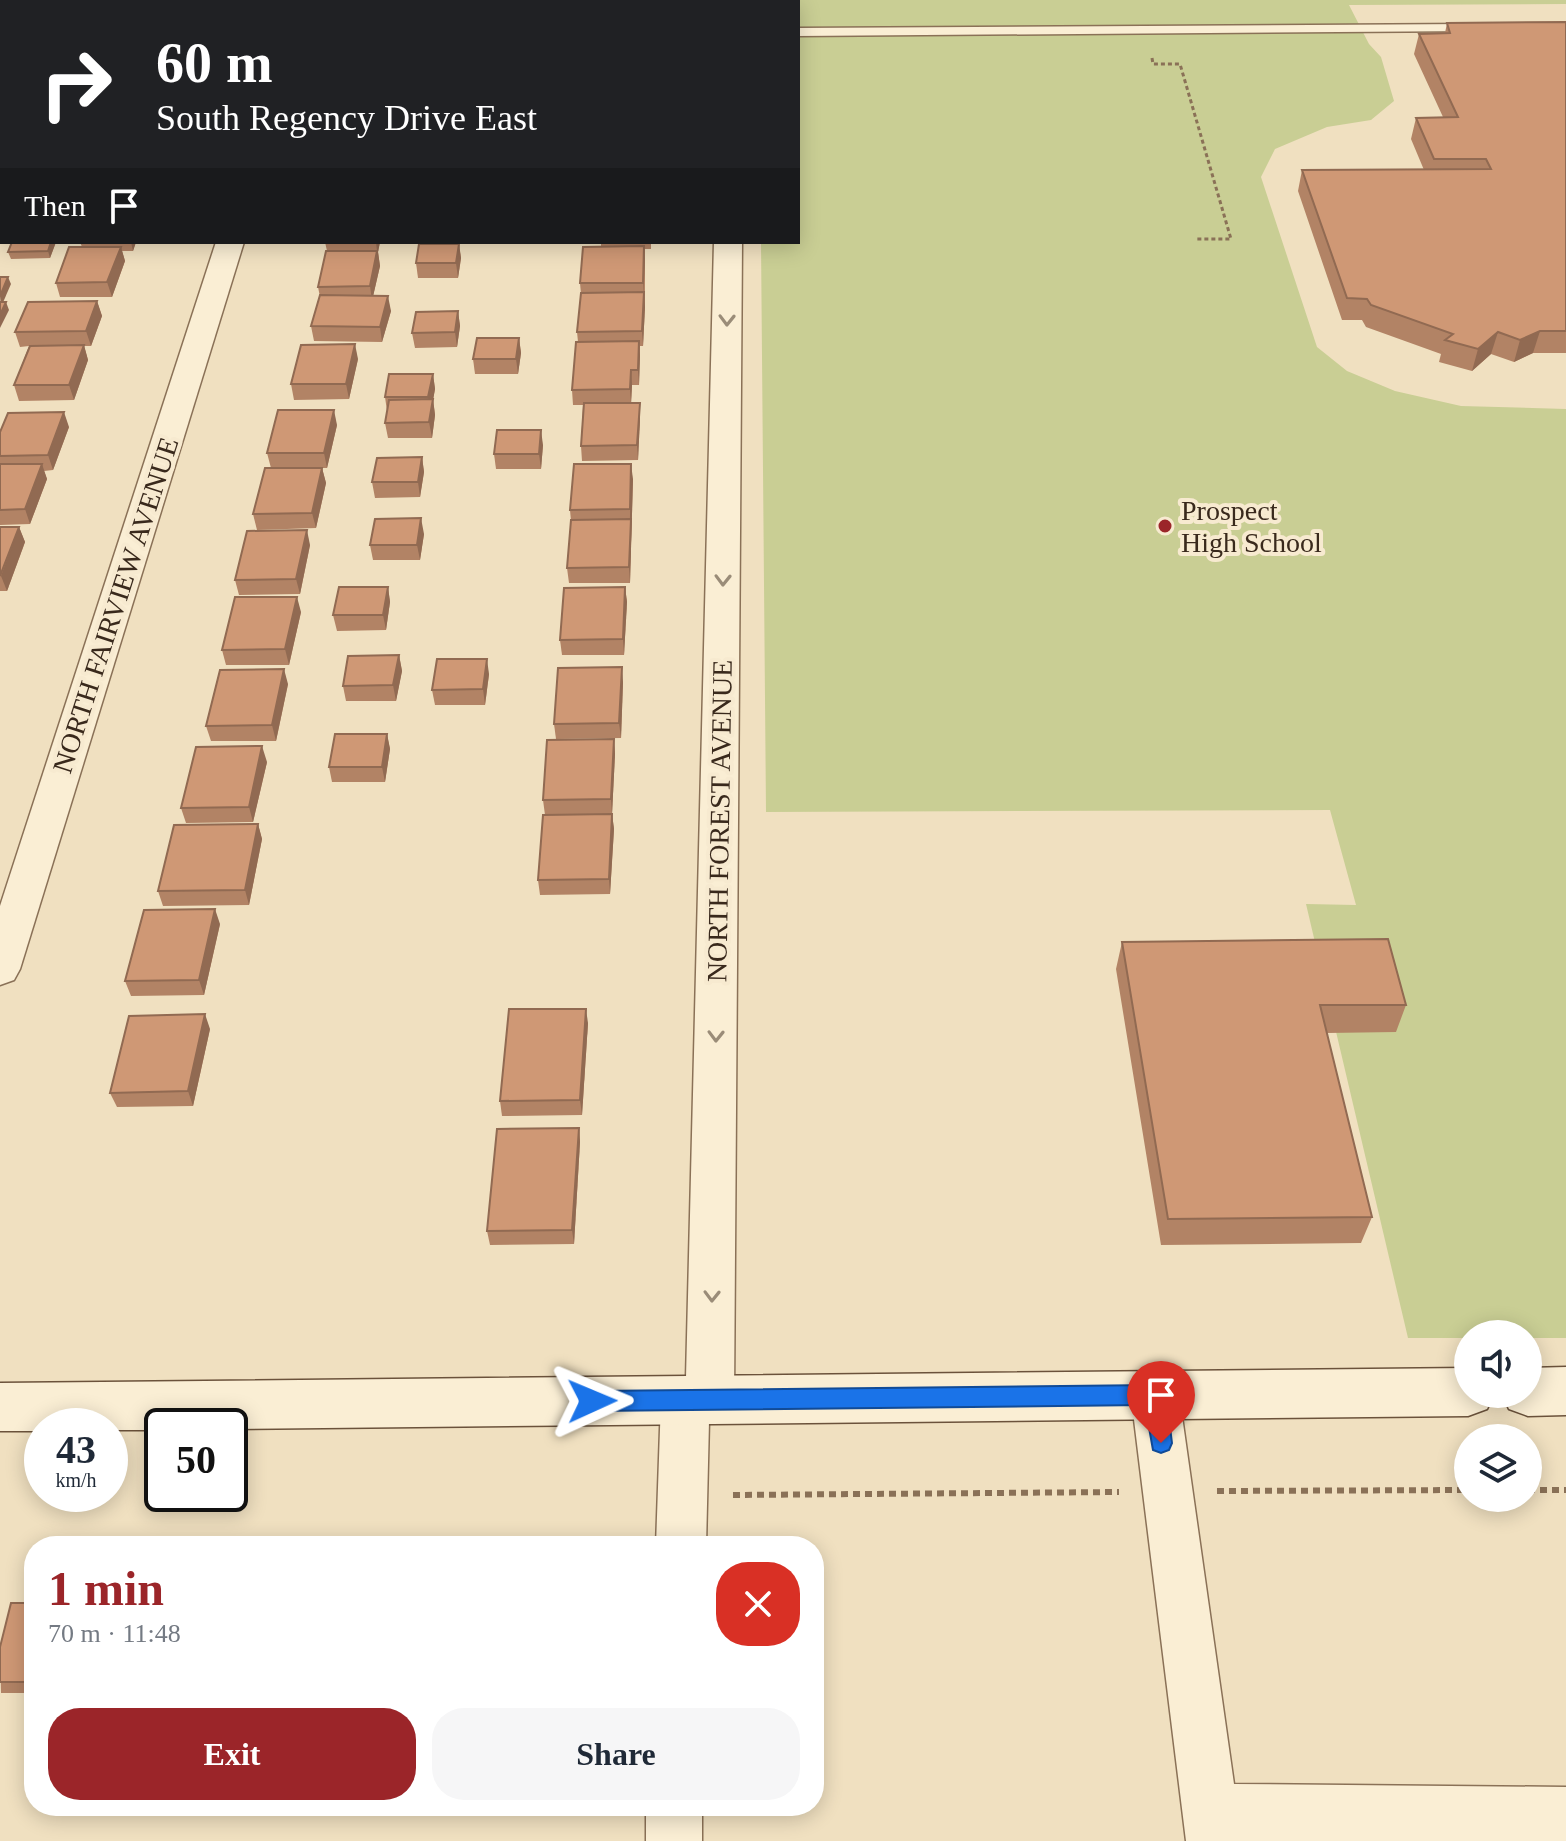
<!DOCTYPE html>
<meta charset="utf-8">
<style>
:root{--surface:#fff;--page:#f6f6f7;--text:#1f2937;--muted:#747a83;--accent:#9b2529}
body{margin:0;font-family:"Times New Roman",serif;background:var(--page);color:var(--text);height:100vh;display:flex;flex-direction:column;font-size:30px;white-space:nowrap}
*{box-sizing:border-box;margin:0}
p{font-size:26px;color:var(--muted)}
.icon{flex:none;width:44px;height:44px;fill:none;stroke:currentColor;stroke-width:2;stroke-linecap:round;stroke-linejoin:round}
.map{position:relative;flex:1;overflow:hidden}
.sheet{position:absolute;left:24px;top:1536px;width:800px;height:280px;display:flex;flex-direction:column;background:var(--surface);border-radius:32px;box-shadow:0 4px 20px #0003}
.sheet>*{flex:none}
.hud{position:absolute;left:0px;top:0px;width:800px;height:244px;box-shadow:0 4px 20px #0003;background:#202124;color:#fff;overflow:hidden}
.buttons{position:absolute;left:1454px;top:1320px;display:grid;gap:16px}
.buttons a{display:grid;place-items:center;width:88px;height:88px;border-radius:50%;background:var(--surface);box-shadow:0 4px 20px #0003;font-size:40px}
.speed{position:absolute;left:24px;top:1408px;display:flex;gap:16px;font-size:40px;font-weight:700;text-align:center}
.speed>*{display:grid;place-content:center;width:104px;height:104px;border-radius:50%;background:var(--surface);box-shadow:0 4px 20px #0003;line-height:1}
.speed small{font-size:20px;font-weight:400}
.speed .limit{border:4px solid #111;border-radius:12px;background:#fff;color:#111}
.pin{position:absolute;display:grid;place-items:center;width:68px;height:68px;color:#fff;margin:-82px -34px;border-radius:50% 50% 50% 0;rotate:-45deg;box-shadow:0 0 8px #0007}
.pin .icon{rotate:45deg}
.me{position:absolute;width:88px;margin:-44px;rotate:89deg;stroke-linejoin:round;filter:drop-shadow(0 0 6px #0008)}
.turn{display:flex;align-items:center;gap:28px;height:168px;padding:0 24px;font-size:36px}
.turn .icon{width:104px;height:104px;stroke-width:2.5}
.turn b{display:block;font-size:56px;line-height:68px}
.then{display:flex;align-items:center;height:76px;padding:0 24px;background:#0003;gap:16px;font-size:30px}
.round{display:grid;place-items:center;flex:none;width:84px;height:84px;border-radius:32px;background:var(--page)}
.summary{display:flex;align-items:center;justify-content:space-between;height:136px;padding:0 24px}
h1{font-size:48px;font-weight:800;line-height:60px;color:var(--accent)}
.button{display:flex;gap:16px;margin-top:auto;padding:16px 24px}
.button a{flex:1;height:92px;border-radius:32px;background:var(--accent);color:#fff;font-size:32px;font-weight:800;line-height:92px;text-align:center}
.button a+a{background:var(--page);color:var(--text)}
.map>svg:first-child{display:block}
</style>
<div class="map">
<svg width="1566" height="1841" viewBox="0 0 1566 1841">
<rect width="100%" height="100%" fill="#f0e0c0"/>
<!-- green -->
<path fill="#c9ce94" d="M759,0H1566V4L1349,5L1369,44L1381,57L1394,101L1371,120L1327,127L1275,149L1261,177L1317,347L1347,371L1395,391L1461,406L1566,409V1338H1528V1334H1468V1338H1408L1306,904L1356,905L1330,810L766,812L761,242H798V2Z"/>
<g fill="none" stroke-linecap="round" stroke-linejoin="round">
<defs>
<path id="lane" d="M1470,24L1474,25V31L798,36V28Z"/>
<g id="street">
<path d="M295,0H319L294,2Z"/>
<rect x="719" y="0" width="24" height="2"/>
<path d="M216,242H244L20,969L14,980L0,985V906Z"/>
<path d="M714,242H742L734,1399L727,1415L709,1421L706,1546H656L661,1400L668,1384L686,1378Z"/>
<path d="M1155,1373L1172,1379L1179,1395L1234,1784L1566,1787V1841H1186L1131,1395L1138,1379Z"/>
<rect x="646" y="1806" width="56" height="35"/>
</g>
<g id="secondary">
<path d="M1566,1367V1415L1528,1416L1509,1409L1502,1394H1528V1368Z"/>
<path d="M1468,1368V1394H1494L1487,1409L1468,1416L230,1429V1426H162V1430H110V1426H42V1431H0V1383Z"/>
</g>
</defs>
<!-- lane casing -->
<use href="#lane" stroke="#8a7157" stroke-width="3"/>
<!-- street casing -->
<use href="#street" stroke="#8a7157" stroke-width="3"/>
<!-- secondary casing -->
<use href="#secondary" stroke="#6b523b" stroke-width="3"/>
<!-- path-far1 -->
<path stroke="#8a7157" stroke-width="3" stroke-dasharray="4 3" stroke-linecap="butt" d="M1152,58L1153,64H1180L1231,239H1195"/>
<!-- path -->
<g stroke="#8a7157" stroke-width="6" stroke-dasharray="7 5" stroke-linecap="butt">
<path d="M1528,1490H1566"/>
<path d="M1217,1491L1468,1490"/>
<path d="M733,1495L1119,1492"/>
</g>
<!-- lane -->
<use href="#lane" fill="#faeed4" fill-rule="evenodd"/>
<!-- street -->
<use href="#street" fill="#faeed4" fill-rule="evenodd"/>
<!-- secondary -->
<use href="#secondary" fill="#faeed4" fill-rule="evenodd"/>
</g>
<!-- wall -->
<g fill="#b28365">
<path d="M171,0H222L221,2H171Z"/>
<path d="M386,0H434L433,2H386Z"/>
<path d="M1566,22V353H1533L1514,362L1491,354L1472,371L1439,362L1441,354L1366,327L1362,320H1342L1298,191L1302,170H1424L1411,139L1416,118L1443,117L1414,54L1419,34L1445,33L1447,23Z"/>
<path d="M12,242H56L50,258L11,259L8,252Z"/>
<path d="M80,242H136L133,251H122L125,261L112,297H60L56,283L82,247Z"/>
<path d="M325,242H380L378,252L380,266L373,296L391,311L382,342L314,341L311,326L320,297L318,287L327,251Z"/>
<path d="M601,242H651V249H645V307L643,346H640L639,385H632L631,403L640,418L638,460L582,461L581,446L583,405H573L572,390L578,342L577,332L581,294L580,283L601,247Z"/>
<path d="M459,244L461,258L458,278H418L416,263Z"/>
<path d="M97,301L102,316L91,346H84L88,360L74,400L19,401L14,385L29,346L20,347L15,332Z"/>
<path d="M458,311L460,326L457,347L415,348L412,333Z"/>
<path d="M519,338L521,353L518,374H475L473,359Z"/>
<path d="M358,359L349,399L294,400L291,384Z"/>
<path d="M433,374L435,389L433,399L435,415L432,438H388L385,423L387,411L385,397Z"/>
<path d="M337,425L327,468H322L326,483L316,528L257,530L253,514L271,468L267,453Z"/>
<path d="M69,427L53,470L44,471L47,479L30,524L0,525V432Z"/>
<path d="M543,445L541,469H496L494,454Z"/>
<path d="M422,457L424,472L420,497L375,498L372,482Z"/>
<path d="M633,479L630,583H569L567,568L571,521L570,510Z"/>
<path d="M0,527H19L25,542L7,591H0Z"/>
<path d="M424,534L420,560H373L370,545Z"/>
<path d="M310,545L300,594L239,595L235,580Z"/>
<path d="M388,587L390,602L386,630L337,631L333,615Z"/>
<path d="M625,587L627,602L624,655H562L560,640Z"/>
<path d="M301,612L289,665H226L222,650Z"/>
<path d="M399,655L402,671L396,701H346L343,686Z"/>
<path d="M489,674L485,705H435L432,690Z"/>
<path d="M623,682L621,738L556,739L554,724Z"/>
<path d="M288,684L276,741H211L206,726Z"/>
<path d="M387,734L390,749L385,782H332L329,767Z"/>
<path d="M614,739L615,754L612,814L614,829L610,894L540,895L538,880L545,815L543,800Z"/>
<path d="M267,762L253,822L186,823L181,808Z"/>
<path d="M258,824L262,839L249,905L163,906L158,891Z"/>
<path d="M220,924L204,995L131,996L125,981Z"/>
<path d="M1122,942L1406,1005L1396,1032L1327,1033L1372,1217L1361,1243L1161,1245L1116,969Z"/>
<path d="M588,1023L582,1115L502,1116L500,1101Z"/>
<path d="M210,1029L193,1106L117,1107L110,1093Z"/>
<path d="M579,1128L580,1142L574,1244L490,1245L487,1231Z"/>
<path d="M34,1603V1693H1L0,1647Z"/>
</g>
<!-- shaded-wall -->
<g fill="#916a52">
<path d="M51,242H56L50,258L48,251Z"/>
<path d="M131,242H136L133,251Z"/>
<path d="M376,242H380L378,252L380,266L372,301L370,286L377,251Z"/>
<path d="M459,244L461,258L458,278L456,263Z"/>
<path d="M644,246L645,261L643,298V283Z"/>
<path d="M121,247L125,261L112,297L107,282Z"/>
<path d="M8,277L11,284L1,307L0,296Z"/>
<path d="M644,292L645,307L643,346L642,331Z"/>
<path d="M388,296L391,311L382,342L380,327Z"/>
<path d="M97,301L102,316L91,346L86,331Z"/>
<path d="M6,302L9,310L0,328V315Z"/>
<path d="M458,311L460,326L457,347L455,332Z"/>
<path d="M1540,331L1533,353L1514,362L1520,340Z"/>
<path d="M1498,332L1491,354L1472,371L1478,349Z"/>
<path d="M519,338L521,353L518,374L516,359Z"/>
<path d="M639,341L640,356L639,385L638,370Z"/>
<path d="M355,344L358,359L349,399L346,384Z"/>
<path d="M84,345L88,360L74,400L69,385Z"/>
<path d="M631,370L632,385L631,404L630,389Z"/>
<path d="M433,374L435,389L431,412L428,397Z"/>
<path d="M433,399L435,415L432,438L429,422Z"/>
<path d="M640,403V418L638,460L637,445Z"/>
<path d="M334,410L337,425L327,468L324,453Z"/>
<path d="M64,412L69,427L53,470L48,455Z"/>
<path d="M541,430L543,445L541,469L539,454Z"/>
<path d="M422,457L424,472L420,497L418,482Z"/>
<path d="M42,464L47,479L30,524L25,509Z"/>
<path d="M631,464L633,479L630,583L629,567Z"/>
<path d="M322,468L326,483L316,528L312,513Z"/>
<path d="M421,518L424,534L420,560L417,545Z"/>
<path d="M19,527L25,542L7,591L1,576Z"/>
<path d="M307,530L310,545L300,594L296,579Z"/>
<path d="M388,587L390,602L386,630L383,615Z"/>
<path d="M625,587L627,602L624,655L623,639Z"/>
<path d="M297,597L301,612L289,665L285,649Z"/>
<path d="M399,655L402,671L396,701L393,685Z"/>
<path d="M487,659L489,674L485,705L483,689Z"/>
<path d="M622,667L623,682L621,738L619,723Z"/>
<path d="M284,669L288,684L276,741L272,725Z"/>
<path d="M387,734L390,749L385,782L382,767Z"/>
<path d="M614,739L615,754L612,815L611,799Z"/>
<path d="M262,746L267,762L253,822L249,807Z"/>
<path d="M612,814L614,829L610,894L609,879Z"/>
<path d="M258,824L262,839L249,905L245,890Z"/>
<path d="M215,909L220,924L204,995L199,980Z"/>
<path d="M586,1009L588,1023L582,1115L580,1100Z"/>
<path d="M205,1014L210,1029L193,1106L188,1091Z"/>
<path d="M579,1128L580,1142L574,1244L572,1230Z"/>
</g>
<!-- building -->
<g fill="#cf9875" stroke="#916a52" stroke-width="2">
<path d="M28,0H66L65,2H26Z"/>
<path d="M99,0H139L138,2H98Z"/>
<rect x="624" y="0" width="43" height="2"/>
<path d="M1566,22V331H1540L1520,340L1498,332L1478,349L1445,340L1453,334L1371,305L1367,299L1347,298L1302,170L1491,169L1486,159H1434L1416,118L1458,117L1419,34L1450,33L1447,23Z"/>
<rect x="0" y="86" width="2" height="16"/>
<path d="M12,242H51L48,251L8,252Z"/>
<path d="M419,244H459L456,263H416Z"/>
<path d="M644,246L643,283H580L583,247Z"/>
<path d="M69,247H121L107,282L56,283Z"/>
<path d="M326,251H377L370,286L318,287Z"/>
<path d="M0,277H8L0,296Z"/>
<path d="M644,292L642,331L577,332L581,293Z"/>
<path d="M320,295L388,296L380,327L311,326Z"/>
<path d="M97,301L86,331L15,332L28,302Z"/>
<path d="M0,302H6L0,315Z"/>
<path d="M458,311L455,332L412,333L416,312Z"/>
<path d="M477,338H519L516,359H473Z"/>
<path d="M639,341L638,370H631L630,389L572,390L576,342Z"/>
<path d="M355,344L346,384H291L301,345Z"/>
<path d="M84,345L69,385H14L30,346Z"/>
<path d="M389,374H433L428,397H385Z"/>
<path d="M433,399L429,422L385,423L389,400Z"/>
<path d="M584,403H640L637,445L581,446Z"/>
<path d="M278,410H334L324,453H267Z"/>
<path d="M64,412L48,455L0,456V432L8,413Z"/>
<path d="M497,430H541L539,454H494Z"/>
<path d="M422,457L418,482H372L377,458Z"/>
<path d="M0,464H42L25,509L0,510Z"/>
<path d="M574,464H631L630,509L570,510Z"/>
<path d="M265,468H322L312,513L253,514Z"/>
<path d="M421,518L417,545H370L375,519Z"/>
<path d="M631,519L629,567L567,568L571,520Z"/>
<path d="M0,527H19L0,576Z"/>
<path d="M307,530L296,579L235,580L247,531Z"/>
<path d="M339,587H388L383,615H333Z"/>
<path d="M625,587L623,639L560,640L564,588Z"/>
<path d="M235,597H297L285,649L222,650Z"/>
<path d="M399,655L393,685L343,686L348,656Z"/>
<path d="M437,659H487L483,689L432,690Z"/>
<path d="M622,667L619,723L554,724L558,668Z"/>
<path d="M284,669L272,725L206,726L220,670Z"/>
<path d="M335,734H387L382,767H329Z"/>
<path d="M614,739L611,799L543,800L547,740Z"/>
<path d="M262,746L249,807L181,808L196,747Z"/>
<path d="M612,814L609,879L538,880L543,815Z"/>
<path d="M258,824L245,890L158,891L174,825Z"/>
<path d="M215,909L199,980L125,981L144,910Z"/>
<path d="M1388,939L1406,1005H1320L1372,1217L1168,1219L1122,942Z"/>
<path d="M509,1009H586L580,1100L500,1101Z"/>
<path d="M205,1014L188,1091L110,1093L129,1016Z"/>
<path d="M579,1128L572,1230L487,1231L497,1129Z"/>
<path d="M11,1603H34V1682H0V1647Z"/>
</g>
<!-- one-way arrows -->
<defs><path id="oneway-chevron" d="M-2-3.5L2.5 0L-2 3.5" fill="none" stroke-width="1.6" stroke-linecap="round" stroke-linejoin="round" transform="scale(2)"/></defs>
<g stroke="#9a8c78">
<use href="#oneway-chevron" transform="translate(727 320) rotate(91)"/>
<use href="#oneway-chevron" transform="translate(723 580) rotate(91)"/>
<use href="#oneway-chevron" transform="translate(716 1036) rotate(91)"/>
<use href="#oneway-chevron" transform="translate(712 1296) rotate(91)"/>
</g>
<!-- route -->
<path fill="#1a73e8" stroke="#114b97" stroke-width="2" d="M1155,1385L1162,1388L1166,1395L1172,1443L1169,1450L1161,1453L1153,1450L1145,1405L592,1411L584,1408L581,1401L584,1393L592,1391Z"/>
<!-- markers -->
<circle fill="#9b2529" stroke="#f7ead0" stroke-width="3" cx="1165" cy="526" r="8"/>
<g text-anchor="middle" stroke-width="8" stroke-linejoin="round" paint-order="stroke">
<!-- poi labels -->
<g font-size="28" fill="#39291c" stroke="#f7ead0" text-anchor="start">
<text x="1181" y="520">Prospect<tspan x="1181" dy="32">High School</tspan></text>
</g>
<!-- street labels -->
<g font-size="28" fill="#39291c" stroke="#f7ead0">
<text transform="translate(115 605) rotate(-72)" y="10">NORTH FAIRVIEW AVENUE</text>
<text transform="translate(719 821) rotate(-89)" y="10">NORTH FOREST AVENUE</text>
</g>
</g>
</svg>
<div class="buttons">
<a><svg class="icon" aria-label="sound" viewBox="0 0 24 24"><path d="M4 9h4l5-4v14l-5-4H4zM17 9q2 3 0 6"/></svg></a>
<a><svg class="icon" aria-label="layers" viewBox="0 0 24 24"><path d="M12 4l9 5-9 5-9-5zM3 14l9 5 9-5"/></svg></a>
</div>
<div class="speed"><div>43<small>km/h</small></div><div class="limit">50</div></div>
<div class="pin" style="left:1161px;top:1443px;background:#d93025"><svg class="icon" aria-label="arrive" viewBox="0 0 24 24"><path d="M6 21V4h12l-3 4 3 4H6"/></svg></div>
<svg class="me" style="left:592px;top:1401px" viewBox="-20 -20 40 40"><path d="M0-17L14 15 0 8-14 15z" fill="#1a73e8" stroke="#fff" stroke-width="4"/></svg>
<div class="hud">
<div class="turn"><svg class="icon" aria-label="right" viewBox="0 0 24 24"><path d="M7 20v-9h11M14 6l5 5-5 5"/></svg><div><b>60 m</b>South Regency Drive East</div></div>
<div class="then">Then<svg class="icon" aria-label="arrive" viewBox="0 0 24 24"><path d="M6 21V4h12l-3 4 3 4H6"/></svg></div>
</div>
<section class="sheet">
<div class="summary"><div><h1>1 min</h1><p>70 m · 11:48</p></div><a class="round" style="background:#d93025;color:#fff"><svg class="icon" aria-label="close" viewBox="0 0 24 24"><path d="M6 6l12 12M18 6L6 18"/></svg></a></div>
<div class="button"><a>Exit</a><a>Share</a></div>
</section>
</div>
